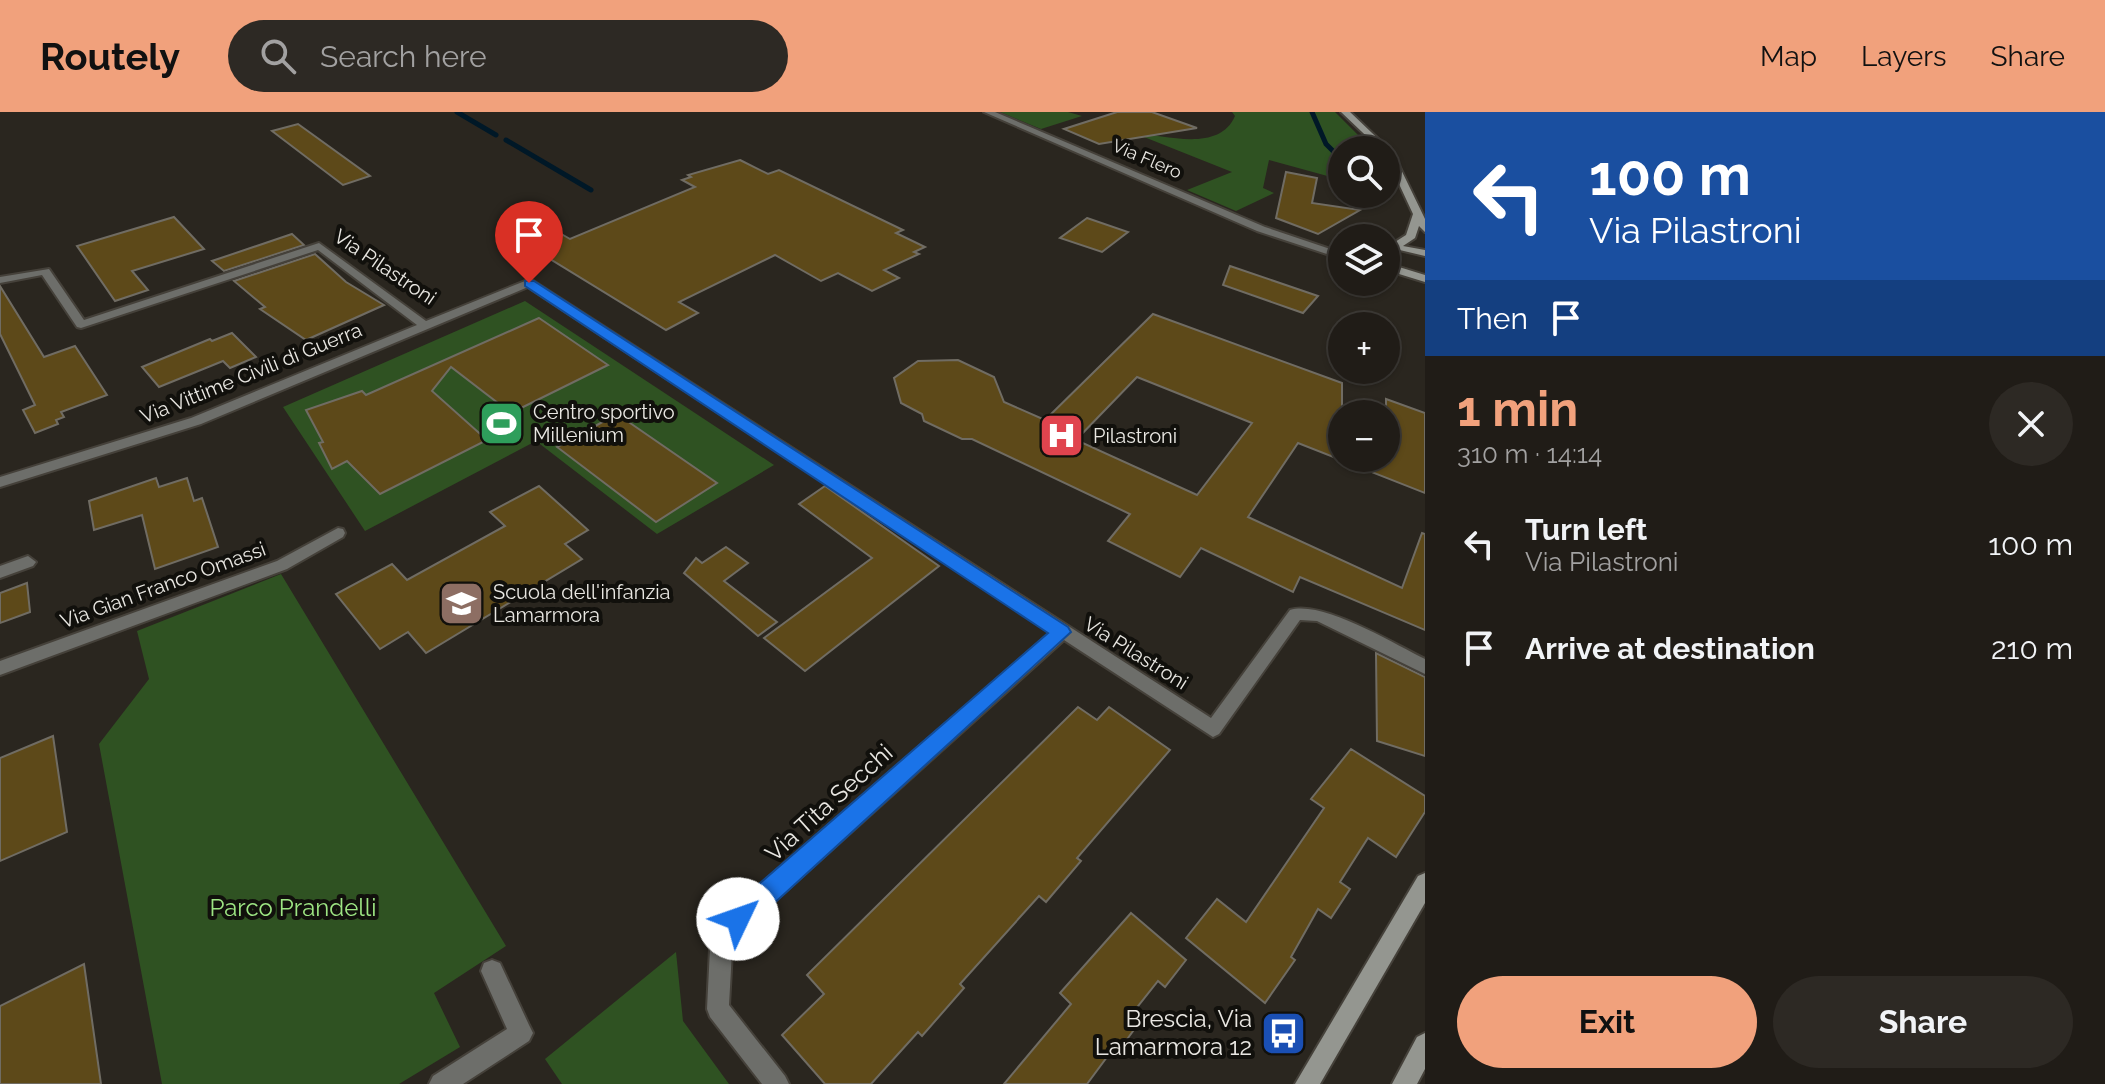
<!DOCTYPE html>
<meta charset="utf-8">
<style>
:root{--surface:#201c17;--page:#2d2924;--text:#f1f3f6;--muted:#a2a1a1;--line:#3d3a36;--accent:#f1a17c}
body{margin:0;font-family:Raleway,sans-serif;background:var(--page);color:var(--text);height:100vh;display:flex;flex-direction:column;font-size:30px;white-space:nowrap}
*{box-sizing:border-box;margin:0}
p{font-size:26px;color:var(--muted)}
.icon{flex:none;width:44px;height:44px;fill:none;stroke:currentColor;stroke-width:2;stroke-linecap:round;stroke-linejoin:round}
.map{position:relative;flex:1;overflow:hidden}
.details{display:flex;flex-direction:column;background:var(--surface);width:680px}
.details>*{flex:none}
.top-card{background:#1a4fa0;color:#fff;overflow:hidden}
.fabs{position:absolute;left:1328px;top:24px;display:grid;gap:16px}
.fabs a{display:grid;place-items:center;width:72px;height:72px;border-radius:50%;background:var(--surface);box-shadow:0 2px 6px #0004,0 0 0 2px var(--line);font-size:40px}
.pin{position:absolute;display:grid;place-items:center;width:68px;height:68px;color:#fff;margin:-82px -34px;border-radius:50% 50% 50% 0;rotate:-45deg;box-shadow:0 0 8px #0007}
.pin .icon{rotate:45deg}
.me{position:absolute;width:88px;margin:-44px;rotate:48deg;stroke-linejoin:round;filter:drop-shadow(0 0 6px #0008)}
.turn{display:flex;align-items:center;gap:28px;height:168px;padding:0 32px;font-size:36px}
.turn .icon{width:104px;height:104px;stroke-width:2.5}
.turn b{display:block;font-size:56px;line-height:68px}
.then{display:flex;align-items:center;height:76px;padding:0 32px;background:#0003;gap:16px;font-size:30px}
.round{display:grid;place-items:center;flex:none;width:84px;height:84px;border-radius:42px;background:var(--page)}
.overview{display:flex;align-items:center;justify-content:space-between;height:136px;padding:0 32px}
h1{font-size:48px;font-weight:700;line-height:60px;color:var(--accent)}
.primary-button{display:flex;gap:16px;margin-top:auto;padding:16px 32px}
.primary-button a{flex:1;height:92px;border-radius:48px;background:var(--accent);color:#111;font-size:32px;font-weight:700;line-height:92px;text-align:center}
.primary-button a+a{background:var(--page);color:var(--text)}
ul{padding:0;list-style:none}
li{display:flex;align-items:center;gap:24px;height:104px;padding:0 32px}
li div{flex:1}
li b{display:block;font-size:30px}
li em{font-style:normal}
header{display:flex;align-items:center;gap:48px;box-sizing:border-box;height:112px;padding:0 40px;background:var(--accent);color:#111}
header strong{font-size:38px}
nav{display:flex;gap:44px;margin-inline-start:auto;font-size:28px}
.search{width:560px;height:72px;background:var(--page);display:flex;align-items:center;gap:20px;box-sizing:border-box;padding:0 28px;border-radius:44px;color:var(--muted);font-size:30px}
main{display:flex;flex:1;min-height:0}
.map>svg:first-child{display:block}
</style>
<header>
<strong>Routely</strong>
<div class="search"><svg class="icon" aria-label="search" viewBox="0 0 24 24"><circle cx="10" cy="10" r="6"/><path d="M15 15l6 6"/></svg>Search here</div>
<nav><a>Map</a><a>Layers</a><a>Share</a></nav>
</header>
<main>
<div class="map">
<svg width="1425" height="972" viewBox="0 0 1425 972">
<rect width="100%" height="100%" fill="#2a261f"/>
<!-- green -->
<g fill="#2f5222">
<path d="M1000,0H1068L1082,4L1041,17Z"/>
<path d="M1232,0H1335L1373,38H1342V68L1269,48L1263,76L1274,81L1236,99L1187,78L1232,60L1134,21C1166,23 1219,41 1235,4Z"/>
<path d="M525,189L774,353L657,422L536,329L365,419L283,295Z"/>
<path d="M281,462L506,834L434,881L460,935L399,972H162L99,632L149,567L137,519Z"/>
<path d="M676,840L683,909L729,972H562L545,947Z"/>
</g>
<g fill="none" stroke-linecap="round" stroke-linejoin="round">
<!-- stream -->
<g stroke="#001827" stroke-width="5">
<path d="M457,0L496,23"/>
<path d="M1312,0L1326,32L1342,48"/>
<path d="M506,28L591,78"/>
</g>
</g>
<!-- building -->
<g fill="#5d4919" stroke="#706c63" stroke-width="2" fill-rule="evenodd">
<path d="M1117,0H1152L1197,16L1099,32L1064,17Z"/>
<path d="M298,12L370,64L343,73L272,19Z"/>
<path d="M740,48L768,62L779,58L903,118L896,121L925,135L914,140L919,142L884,158L899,166L872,179L838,161L821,169L775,143L679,190L698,201L666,218L519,128L551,116L570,127L695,75L682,68L691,65L688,63Z"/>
<path d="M1286,60L1317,66L1312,91L1360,98L1318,122L1276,106Z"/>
<path d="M174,105L204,137L132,159L148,178L115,189L77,134Z"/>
<path d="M1087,106L1128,120L1102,140L1060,126Z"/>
<path d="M292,122L304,133L224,159L212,149Z"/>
<path d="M315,142L346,170L384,193L306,228L260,197L265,195L234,169Z"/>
<path d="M1230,154L1318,184L1303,201L1223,173Z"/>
<path d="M0,174L44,245L75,234L107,283L61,300L64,305L56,308L58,312L35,321L23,298L35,293L0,222Z"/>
<path d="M1153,202L1342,271V346H1386V287L1425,301V381L1298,331L1248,405L1402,476L1422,421L1425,422V518L1300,465L1293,480L1201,436L1180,465L1108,429L1130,402L972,327H962L924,309L922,302L901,291L894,266L918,249L958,248L994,265L1004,290L1045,308ZM1137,265L1252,311L1197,383L1076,328Z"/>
<path d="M539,206L608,253L511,301L451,255L432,279L487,328L380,382L347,349L332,357L319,331L323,330L306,298L362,279L366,283Z"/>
<path d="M232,221L256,245L230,256L223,249L159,275L142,255L210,227L212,229Z"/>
<path d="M617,302L717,371L656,410L557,335Z"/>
<path d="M156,366L159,375L187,366L194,389L202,386L218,435L155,457L142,403L94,418L89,389Z"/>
<path d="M539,374L588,418L565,432L582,447L426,541L408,520L380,537L336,482L392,452L407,468L505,414L490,400Z"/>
<path d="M825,374L939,454L805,559L764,526L872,446L799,392Z"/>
<path d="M726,435L748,451L724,469L777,510L758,524L684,461L696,446L702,451Z"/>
<path d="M27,471L30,500L0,511V481Z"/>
<path d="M1376,541L1425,565V644L1377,629Z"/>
<path d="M1078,595L1097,608L1109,595L1170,638L1077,746L1081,749L1046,790L1039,784L960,872L964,876L922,924L918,920L871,972H825L782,923L824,882L807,863Z"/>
<path d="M53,624L67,720L0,749V646Z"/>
<path d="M1351,637L1425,684V700L1396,745L1368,726L1340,770L1350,777L1331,806L1318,797L1291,845L1295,848L1265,891L1186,826L1217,787L1246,810L1324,696L1311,687Z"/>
<path d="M1131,801L1186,848L1165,875L1158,869L1127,908L1136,915L1117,941L1113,937L1087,972H1004L1071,892L1060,881Z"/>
<path d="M84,852L101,972H0V894Z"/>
</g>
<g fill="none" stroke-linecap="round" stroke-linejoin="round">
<defs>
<g id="minor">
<path d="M319,131L426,209L525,169H533L1211,606L1290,498C1323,488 1394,532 1425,547V562L1317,509L1300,508L1219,622L1213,625L1064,528L746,815L732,839L729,893L785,964L789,972H762L710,905L707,897L710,837L730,799L1051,520L528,175L201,312L0,375V365L191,306L417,213L318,138L81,216L77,215L42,163L0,171V165L49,157L84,208Z"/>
<path d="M338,416L343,417L345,421L343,425L287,457L0,563V549L277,449Z"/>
<path d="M28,444L36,450L33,454L0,466V454Z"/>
<path d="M492,848L500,851L529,913L533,921L529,929L463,972H429L433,964L507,917L481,859L484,851Z"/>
</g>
<path id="tertiary" d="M984,0H995L1265,115L1342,141V147L1257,119Z"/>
<g id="secondary">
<path d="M1341,0H1350L1393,41L1425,107V120L1419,114L1415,126L1403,134L1425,138V144L1387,135L1406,123L1413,102L1386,44V38H1381Z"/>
<path d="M1386,151L1425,163V170L1386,158Z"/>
<path d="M1425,761V791L1320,972H1295L1418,764Z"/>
<path d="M1425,921V957L1417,972H1392L1417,925Z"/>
</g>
</defs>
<!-- minor casing -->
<use href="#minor" stroke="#45413a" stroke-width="4"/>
<!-- tertiary casing -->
<use href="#tertiary" stroke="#45413a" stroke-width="4"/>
<!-- secondary casing -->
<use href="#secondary" stroke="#45413a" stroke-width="4"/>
<!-- minor -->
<use href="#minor" fill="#6d6e6a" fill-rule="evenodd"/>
<!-- tertiary -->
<use href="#tertiary" fill="#6d6e6a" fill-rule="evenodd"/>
<!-- secondary -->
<use href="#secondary" fill="#949690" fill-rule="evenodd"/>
</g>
<!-- route -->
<path fill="#1a73e8" stroke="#114b97" stroke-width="2" d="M525,169H534L1068,515L1071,520L747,816L738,819L729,816L726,807L729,798L1048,521L525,174Z"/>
<!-- icons -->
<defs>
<symbol id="stadium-square" viewBox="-11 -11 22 22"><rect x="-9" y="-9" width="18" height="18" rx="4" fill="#2e9e5b" stroke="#11100c"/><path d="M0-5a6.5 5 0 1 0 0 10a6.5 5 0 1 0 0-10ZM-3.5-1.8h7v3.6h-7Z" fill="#fff"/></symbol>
<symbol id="hospital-square" viewBox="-11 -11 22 22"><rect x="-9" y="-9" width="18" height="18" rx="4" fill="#e0444e" stroke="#11100c"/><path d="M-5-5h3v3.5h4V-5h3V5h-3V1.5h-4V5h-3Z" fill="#fff"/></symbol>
<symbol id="school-square" viewBox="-11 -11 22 22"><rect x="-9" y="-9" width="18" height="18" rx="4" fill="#8d6e63" stroke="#11100c"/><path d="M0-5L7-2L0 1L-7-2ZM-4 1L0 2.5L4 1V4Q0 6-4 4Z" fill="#fff"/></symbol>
<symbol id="bus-square" viewBox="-11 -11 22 22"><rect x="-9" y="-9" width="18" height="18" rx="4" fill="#1a4fb4" stroke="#11100c"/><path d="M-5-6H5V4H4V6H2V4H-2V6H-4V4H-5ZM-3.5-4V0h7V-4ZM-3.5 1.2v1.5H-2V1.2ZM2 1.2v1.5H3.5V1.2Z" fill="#fff"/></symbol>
</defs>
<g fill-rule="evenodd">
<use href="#stadium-square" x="476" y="286" width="51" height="51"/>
<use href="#hospital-square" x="1036" y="298" width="51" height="51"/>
<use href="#school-square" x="436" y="466" width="51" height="51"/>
<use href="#bus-square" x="1258" y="896" width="51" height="51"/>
</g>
<g text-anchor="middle" stroke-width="8" stroke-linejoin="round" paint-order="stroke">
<!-- far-street labels -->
<g font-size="18" fill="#e9e7e2" stroke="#11100c">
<text transform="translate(1147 47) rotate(23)" y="6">Via Flero</text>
</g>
<!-- street labels -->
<g font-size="20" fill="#e9e7e2" stroke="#11100c">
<text transform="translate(385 155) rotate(34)" y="7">Via Pilastroni</text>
<text transform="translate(251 261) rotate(-22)" y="7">Via Vittime Civili di Guerra</text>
<text transform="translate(163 473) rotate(-20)" y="7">Via Gian Franco Omassi</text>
<text transform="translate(1136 541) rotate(32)" y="7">Via Pilastroni</text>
</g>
<!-- poi labels -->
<g font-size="20" fill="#e9e7e2" stroke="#11100c" text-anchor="start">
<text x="533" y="307">Centro sportivo<tspan x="533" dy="23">Millenium</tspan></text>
<text x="1093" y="331">Pilastroni</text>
<text x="493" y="487">Scuola dell'infanzia<tspan x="493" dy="23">Lamarmora</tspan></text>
</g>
<!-- near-street labels -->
<g font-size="24" fill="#e9e7e2" stroke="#11100c">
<text transform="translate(829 691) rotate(-42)" y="8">Via Tita Secchi</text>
</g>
<!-- near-park labels -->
<g font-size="24" fill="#9de583" stroke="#11100c">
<text x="293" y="804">Parco Prandelli</text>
</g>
<!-- near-poi labels -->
<g font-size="24" fill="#e9e7e2" stroke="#11100c" text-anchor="end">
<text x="1252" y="915">Brescia, Via<tspan x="1252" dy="28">Lamarmora 12</tspan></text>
</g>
</g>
</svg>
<div class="fabs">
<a><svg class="icon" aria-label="search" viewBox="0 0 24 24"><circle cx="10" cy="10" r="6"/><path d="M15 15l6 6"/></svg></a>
<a><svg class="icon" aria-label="layers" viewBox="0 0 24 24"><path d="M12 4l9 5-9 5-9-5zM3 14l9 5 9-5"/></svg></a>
<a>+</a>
<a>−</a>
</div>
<div class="pin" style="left:529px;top:171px;background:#d93025"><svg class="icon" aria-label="arrive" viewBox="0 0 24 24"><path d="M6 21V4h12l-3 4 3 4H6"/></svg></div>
<svg class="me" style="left:738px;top:807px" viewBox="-20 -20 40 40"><circle r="19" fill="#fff"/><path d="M0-13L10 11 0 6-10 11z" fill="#1a73e8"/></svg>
</div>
<section class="details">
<div class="top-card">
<div class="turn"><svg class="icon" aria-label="left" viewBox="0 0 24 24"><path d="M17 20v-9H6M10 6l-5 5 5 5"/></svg><div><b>100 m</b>Via Pilastroni</div></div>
<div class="then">Then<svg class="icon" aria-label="arrive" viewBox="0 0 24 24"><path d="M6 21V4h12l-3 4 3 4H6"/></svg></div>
</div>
<div class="overview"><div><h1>1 min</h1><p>310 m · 14:14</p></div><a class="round"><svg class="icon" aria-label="close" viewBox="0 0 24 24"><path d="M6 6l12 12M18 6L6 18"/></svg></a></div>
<ul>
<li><svg class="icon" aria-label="left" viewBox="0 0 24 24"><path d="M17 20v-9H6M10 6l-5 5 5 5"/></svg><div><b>Turn left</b><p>Via Pilastroni</p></div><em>100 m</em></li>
<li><svg class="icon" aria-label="arrive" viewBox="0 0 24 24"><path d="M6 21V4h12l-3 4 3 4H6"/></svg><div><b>Arrive at destination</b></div><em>210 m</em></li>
</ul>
<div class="primary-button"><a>Exit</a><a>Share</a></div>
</section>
</main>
